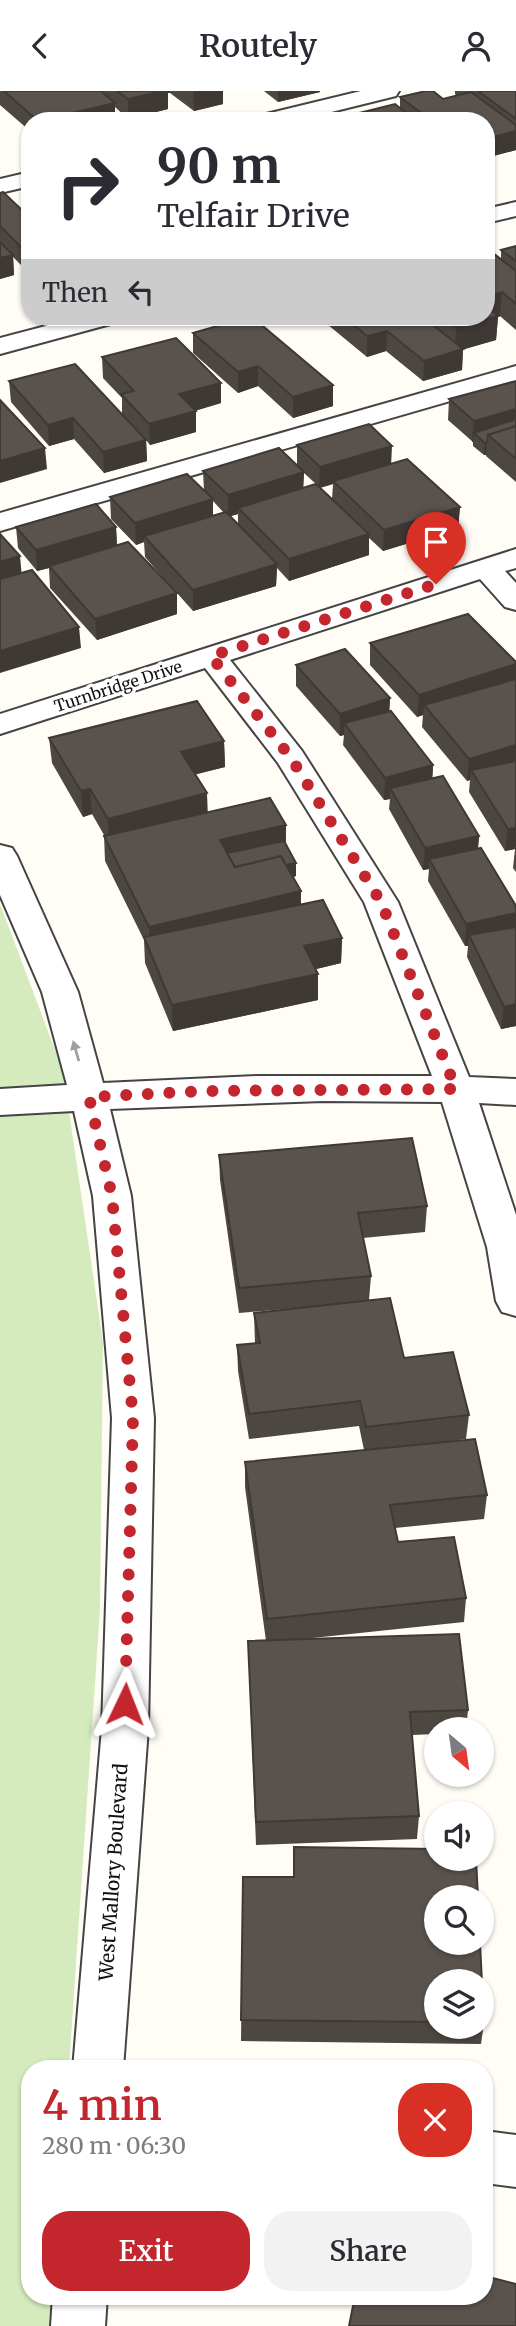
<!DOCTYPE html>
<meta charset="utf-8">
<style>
:root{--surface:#fff;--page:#f2f2f3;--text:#2b2b33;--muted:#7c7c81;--accent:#c4262e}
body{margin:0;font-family:Merriweather,serif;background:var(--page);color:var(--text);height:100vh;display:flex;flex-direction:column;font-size:26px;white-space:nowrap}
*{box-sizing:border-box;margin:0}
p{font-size:23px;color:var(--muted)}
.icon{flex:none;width:38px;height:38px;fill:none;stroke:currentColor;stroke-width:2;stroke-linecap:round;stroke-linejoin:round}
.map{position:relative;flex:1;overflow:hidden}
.sheet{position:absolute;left:21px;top:1969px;width:472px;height:245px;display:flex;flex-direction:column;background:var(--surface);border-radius:28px;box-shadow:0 2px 5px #0004}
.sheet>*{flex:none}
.guide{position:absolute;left:21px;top:21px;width:474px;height:214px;border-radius:28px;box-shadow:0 2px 5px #0004;background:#fff;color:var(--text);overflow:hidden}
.needle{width:46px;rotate:151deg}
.fabs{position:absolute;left:424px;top:1626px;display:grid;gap:14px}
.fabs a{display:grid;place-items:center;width:70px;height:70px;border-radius:50%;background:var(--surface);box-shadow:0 2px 5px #0004;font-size:35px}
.pin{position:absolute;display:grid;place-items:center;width:60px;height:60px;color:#fff;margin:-72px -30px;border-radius:50% 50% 50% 0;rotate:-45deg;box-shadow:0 0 7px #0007}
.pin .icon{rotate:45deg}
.me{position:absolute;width:77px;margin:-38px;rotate:2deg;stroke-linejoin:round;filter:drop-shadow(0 0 5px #0008)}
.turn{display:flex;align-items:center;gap:24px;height:147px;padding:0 21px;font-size:32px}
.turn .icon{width:91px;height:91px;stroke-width:2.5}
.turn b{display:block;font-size:49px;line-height:60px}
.then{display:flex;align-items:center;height:66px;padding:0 21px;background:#0003;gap:14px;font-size:26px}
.round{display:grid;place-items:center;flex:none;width:74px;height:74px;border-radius:28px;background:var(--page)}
.headline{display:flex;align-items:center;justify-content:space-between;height:119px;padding:0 21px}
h1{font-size:42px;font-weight:600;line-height:52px;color:var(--accent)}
.button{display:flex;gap:14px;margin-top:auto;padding:14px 21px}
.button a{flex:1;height:80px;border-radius:28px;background:var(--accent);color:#fff;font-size:28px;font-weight:600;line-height:80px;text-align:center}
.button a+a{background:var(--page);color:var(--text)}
header{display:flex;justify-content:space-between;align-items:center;height:91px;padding:0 21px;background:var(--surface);font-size:32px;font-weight:600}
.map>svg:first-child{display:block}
</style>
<header><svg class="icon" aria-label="back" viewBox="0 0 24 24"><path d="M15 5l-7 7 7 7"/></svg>Routely<svg class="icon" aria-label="person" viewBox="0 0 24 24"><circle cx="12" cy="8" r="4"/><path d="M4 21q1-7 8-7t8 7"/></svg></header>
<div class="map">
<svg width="516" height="2235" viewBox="0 0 516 2235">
<rect width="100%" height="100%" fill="#fffdf5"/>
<!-- green -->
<path fill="#d5ebbd" d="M0,813L63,980L103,1251L100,1518L69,1977L30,1978V2205H53L51,2235H0Z"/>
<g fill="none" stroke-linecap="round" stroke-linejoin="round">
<defs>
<g id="minor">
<path d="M361,0H399L396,5L295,30H255L258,25Z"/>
<path d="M30,81V95L0,102V88Z"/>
<path d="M516,111V125L486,132V118Z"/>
<path d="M80,226H122L118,231L0,263V247Z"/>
<path d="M516,275V291L0,440V422Z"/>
<path d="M516,458V477L505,480L516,492V519L505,516L480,488L230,569L302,660L398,811L469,986L516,988V1014L479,1012L516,1124V1225L502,1221L496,1210L487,1156L442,1011L323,1010L110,1018L131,1105L154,1327L148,1637L123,1978H73L102,1637L112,1327L93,1105L74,1020L0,1024V998L67,994L42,901L0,804V754L12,757L17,765L78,901L103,992L258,985H432L364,811L278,672L205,577L0,643V623Z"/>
<path d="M485,2040L516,2044V2096L485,2092Z"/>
<path d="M53,2205H107L105,2235H51Z"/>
</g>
</defs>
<!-- minor casing -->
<use href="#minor" stroke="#444" stroke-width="4"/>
<!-- minor -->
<use href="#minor" fill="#fff" fill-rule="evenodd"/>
</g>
<!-- wall -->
<g fill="#4d4742" fill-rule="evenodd">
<path d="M0,0H223V13L194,20L170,2H168V18L128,28L115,16V30H30V40L0,14Z"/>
<path d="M264,0H320V1L278,11Z"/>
<path d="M455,0H516V59L486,67V30H327L400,17V6L443,8L457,5L455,3Z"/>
<path d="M0,102L26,123L29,182L13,166L14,184L0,188Z"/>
<path d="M516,155V239L500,225L498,226L496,249L463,258L462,279L423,290L386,260L367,266L322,229V226H486L501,168V159Z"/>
<path d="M249,226L333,315L293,327L258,295L238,302L193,262V242Z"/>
<path d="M102,266L221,292V312L195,320L196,341L150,354L146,349L147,370L104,382L74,348L49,355L11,311L9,290L122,324V307L103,287Z"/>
<path d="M516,290V391L486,365V364H484L473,355V351L448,329L449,308Z"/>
<path d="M297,354L391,373L460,416L458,437L383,460L369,447V464L289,490L277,477L276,495L193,520L177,502V523L97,549L50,497L49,477L37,480L18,457L16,436H116L117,454L171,496L145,466L144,451L136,454L111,428L110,406L204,399L203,380L297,375ZM304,382L316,393L303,397ZM333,393L332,408L320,397ZM213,410L224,422L213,425ZM238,423V433L230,425Z"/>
<path d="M370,552L516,571V781L513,777L515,758L505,760L469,701L470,689L467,690L422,636L423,624L417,626L370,574Z"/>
<path d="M296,574L390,607L389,620L433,674L432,688L479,745L478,758L516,815V935L501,938L467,866L468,855H465L428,790L429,778L423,779L389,718L390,708L384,709L343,654L344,644L340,645L296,595Z"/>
<path d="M49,647L224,650L225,676L195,683L207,721L286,734V752L296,772V785L293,786L301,800V813L342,847L341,872L316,878L318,909L173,940L145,872L144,849L105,770L104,744L92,723L83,726L52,672Z"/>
<path d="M219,1064L427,1115L425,1141L363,1147L371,1185L369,1209L404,1267L469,1324L466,1348L436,1352L487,1404L484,1428L395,1437L398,1451L466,1507L464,1531L303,1548L468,1619L466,1638H436V1643L412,1644L419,1725L417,1748L256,1754L248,1550H266L245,1396V1371L364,1359L359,1335L249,1348L238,1280L237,1254L255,1252L254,1222L332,1214L239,1222L220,1089Z"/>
<path d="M294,1756L436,1758V1768H476L478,1806H436V1852H480L484,1932L481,1953L241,1950L243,1786H293ZM436,1890H481V1936H436Z"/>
</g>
<!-- shaded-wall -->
<g fill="#3f3936">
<path d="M153,0H170V2H168V18L128,28V8Z"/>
<path d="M196,0H223V13L194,20L193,1Z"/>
<path d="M278,0H320V1L278,11Z"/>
<path d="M115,12V30H40Z"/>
<path d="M516,40V59L486,67V48Z"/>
<path d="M30,161V182H29L27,162Z"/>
<path d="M13,164L14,184L0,188V167Z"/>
<path d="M502,201L500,225L498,226L496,249L455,261L456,236L486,226V206Z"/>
<path d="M387,240L386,260L367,266V245Z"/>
<path d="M463,258L462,279L423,290L424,270Z"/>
<path d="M258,275V295L238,302V281Z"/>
<path d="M221,292V312L179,324V303Z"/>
<path d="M333,294V315L293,327V306Z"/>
<path d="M516,318V339L488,344L474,342L473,351H472L474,330Z"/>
<path d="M196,320V341L150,354L149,333Z"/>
<path d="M73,327L74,348L49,355L48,334Z"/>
<path d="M146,349L147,370L104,382L103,361Z"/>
<path d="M487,351L486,364H484L485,352Z"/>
<path d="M392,355L391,376L333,390V393L319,397L320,376Z"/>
<path d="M45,357L47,378L0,392V370Z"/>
<path d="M304,381L303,402L238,417V423L228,426V404Z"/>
<path d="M213,408V429L144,445V451L136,454L135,432Z"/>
<path d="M460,416L458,437L383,460L384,439Z"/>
<path d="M116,436L117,457L49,475V477L37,480L36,459Z"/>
<path d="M369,443V464L289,490V468Z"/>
<path d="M20,465L22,487L0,493V471Z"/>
<path d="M277,473L276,495L193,520V499Z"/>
<path d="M177,502V523L97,549L95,528Z"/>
<path d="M79,536L81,557L0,582V560Z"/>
<path d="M516,573V595L424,614L423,624L417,626L419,604Z"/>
<path d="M390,607L389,629L344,632V644L340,645V623Z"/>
<path d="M224,650L225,676L182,687L181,661Z"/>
<path d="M516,654V676L471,679L470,689L467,690L469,668Z"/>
<path d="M433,674L432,696L390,697V708L384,709L385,687Z"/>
<path d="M90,698L92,723L83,726L81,700Z"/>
<path d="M207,702L208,728L109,754L108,728Z"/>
<path d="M286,734L285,760L230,772L220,749Z"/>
<path d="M516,737V756L515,755V758L505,760L508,738Z"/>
<path d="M479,745L477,767L429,768V778L423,779L425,757Z"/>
<path d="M296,772V785L237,798V785Z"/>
<path d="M301,800L300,826L150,862L149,836Z"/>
<path d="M516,822V844H469L468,855H465L466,833Z"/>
<path d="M342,847L341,872L304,881V855Z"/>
<path d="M318,883V909L173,940L172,914Z"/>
<path d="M516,913V935L501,938L504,916Z"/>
</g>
<!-- building -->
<g fill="#5a524d" stroke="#3f3936" stroke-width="2">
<path d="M4,0H101L115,12L38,30Z"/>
<path d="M117,0H163L128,8Z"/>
<path d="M426,0H433L443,8L471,1L516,34V40L486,48V30H432L400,6Z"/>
<path d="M478,0H516V28Z"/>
<path d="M395,13L416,30H327Z"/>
<path d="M293,25L299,30H272Z"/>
<path d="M3,101L26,123L30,122V161L27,162L0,135V102Z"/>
<path d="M0,151L13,164L0,167Z"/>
<path d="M516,155V170L501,159Z"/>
<path d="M493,162L516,180V213L502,201L486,206V164Z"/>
<path d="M486,215L498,225L456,236L444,226H486Z"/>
<path d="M249,226H252L333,294L293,306L258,275L238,281L193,242Z"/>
<path d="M344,226H423L463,258L424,270L387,240L367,245Z"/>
<path d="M176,247L221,292L179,303L196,320L149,333L121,303L134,300L102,266Z"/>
<path d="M75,273L146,349L103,361L73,327L48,334L9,290Z"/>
<path d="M516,290V318L474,330L449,308Z"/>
<path d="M0,309L45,357L0,370Z"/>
<path d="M516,328V335L488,344L487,351L485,352L474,342Z"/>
<path d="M369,333L392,355L320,376L297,354Z"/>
<path d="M516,335V368L488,344Z"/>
<path d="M279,357L304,381L228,404L203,380Z"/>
<path d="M407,368L460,416L384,439L333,390Z"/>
<path d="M187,383L213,408L135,432L110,406Z"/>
<path d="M316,393L369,443L289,468L238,417Z"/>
<path d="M96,413L116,436L36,459L16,436Z"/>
<path d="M226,421L277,473L193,499L144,445Z"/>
<path d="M0,443L20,465L0,471Z"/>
<path d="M128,451L177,502L95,528L49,475Z"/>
<path d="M32,479L79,536L0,560V488Z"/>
<path d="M468,523L516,571V573L419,604L370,552Z"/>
<path d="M345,558L390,607L340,623L296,574Z"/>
<path d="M516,588V654L469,668L424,614Z"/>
<path d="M197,610L224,650L181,661L207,702L108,728L90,698L81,700L49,647Z"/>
<path d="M391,620L433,674L385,687L344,632Z"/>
<path d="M516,670V737L508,738L471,679Z"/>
<path d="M443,685L479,745L425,757L390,697Z"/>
<path d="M270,707L286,734L220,749L235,776L281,765L301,800L149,836L104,745Z"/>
<path d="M284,750L296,772L286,774L281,765L235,776L227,762Z"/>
<path d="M481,757L516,815V822L466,833L429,768Z"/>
<path d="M323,809L342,847L304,855L318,883L172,914L144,846Z"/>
<path d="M516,836V913L504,916L469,844Z"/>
<path d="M412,1047L427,1115L358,1122L371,1185L239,1197L219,1064Z"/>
<path d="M390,1207L404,1267L453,1261L469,1324L366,1336L360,1310L249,1323L237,1254L260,1252L254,1222Z"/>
<path d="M475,1348L487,1404L390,1414L398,1451L454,1446L466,1507L267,1528L245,1371Z"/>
<path d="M459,1543L468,1619L410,1621L419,1725L256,1731L248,1550Z"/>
<path d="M294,1756L436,1758V1768H476L478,1806H436V1852H480L484,1932H481V1890H436V1931L241,1929L243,1786H294Z"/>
<path d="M485,2185L516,2193V2235H349L355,2205H485Z"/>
</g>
<!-- one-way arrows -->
<defs><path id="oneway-solid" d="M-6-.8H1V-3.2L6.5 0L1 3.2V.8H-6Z" transform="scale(1.75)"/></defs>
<use fill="#a0a0a0" href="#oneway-solid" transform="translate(76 960) rotate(-106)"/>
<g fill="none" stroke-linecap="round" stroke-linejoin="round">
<!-- route -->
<path stroke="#c4262e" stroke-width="12" stroke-dasharray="0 21.6" d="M125,1613L133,1327L112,1105L89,1006L204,1000L456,998L381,811L291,667L211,565L436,493"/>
</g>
<g text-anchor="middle" stroke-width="7" stroke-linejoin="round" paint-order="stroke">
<!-- far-street labels -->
<g font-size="16" fill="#111" stroke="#fff">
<text transform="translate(118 595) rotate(-18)" y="6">Turnbridge Drive</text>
</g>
<!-- street labels -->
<g font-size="19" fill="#111" stroke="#fff">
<text transform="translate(113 1781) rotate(-86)" y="7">West Mallory Boulevard</text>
</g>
</g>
</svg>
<div class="fabs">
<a><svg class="needle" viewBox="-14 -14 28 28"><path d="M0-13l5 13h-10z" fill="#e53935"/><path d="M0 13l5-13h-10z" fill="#7c7c81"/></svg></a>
<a><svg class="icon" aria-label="sound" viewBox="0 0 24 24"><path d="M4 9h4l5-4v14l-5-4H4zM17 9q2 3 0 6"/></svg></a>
<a><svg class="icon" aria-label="search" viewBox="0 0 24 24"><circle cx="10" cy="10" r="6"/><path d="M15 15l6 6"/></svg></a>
<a><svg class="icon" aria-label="layers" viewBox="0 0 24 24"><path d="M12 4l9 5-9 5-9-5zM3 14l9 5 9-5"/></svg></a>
</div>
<div class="pin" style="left:436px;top:493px;background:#d93025"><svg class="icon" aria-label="arrive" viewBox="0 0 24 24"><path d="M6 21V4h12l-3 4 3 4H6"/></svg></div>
<svg class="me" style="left:125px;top:1613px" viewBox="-20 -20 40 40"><path d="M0-17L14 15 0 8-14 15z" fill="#c4262e" stroke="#fff" stroke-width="4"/></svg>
<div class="guide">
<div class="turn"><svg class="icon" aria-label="right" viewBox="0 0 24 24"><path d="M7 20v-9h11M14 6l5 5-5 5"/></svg><div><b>90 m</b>Telfair Drive</div></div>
<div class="then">Then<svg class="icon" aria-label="left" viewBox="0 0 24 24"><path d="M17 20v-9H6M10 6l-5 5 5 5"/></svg></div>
</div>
<section class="sheet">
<div class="headline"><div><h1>4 min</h1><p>280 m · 06:30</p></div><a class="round" style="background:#d93025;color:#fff"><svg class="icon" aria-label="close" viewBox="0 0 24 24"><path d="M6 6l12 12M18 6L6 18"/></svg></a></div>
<div class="button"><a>Exit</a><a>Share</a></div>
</section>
</div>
